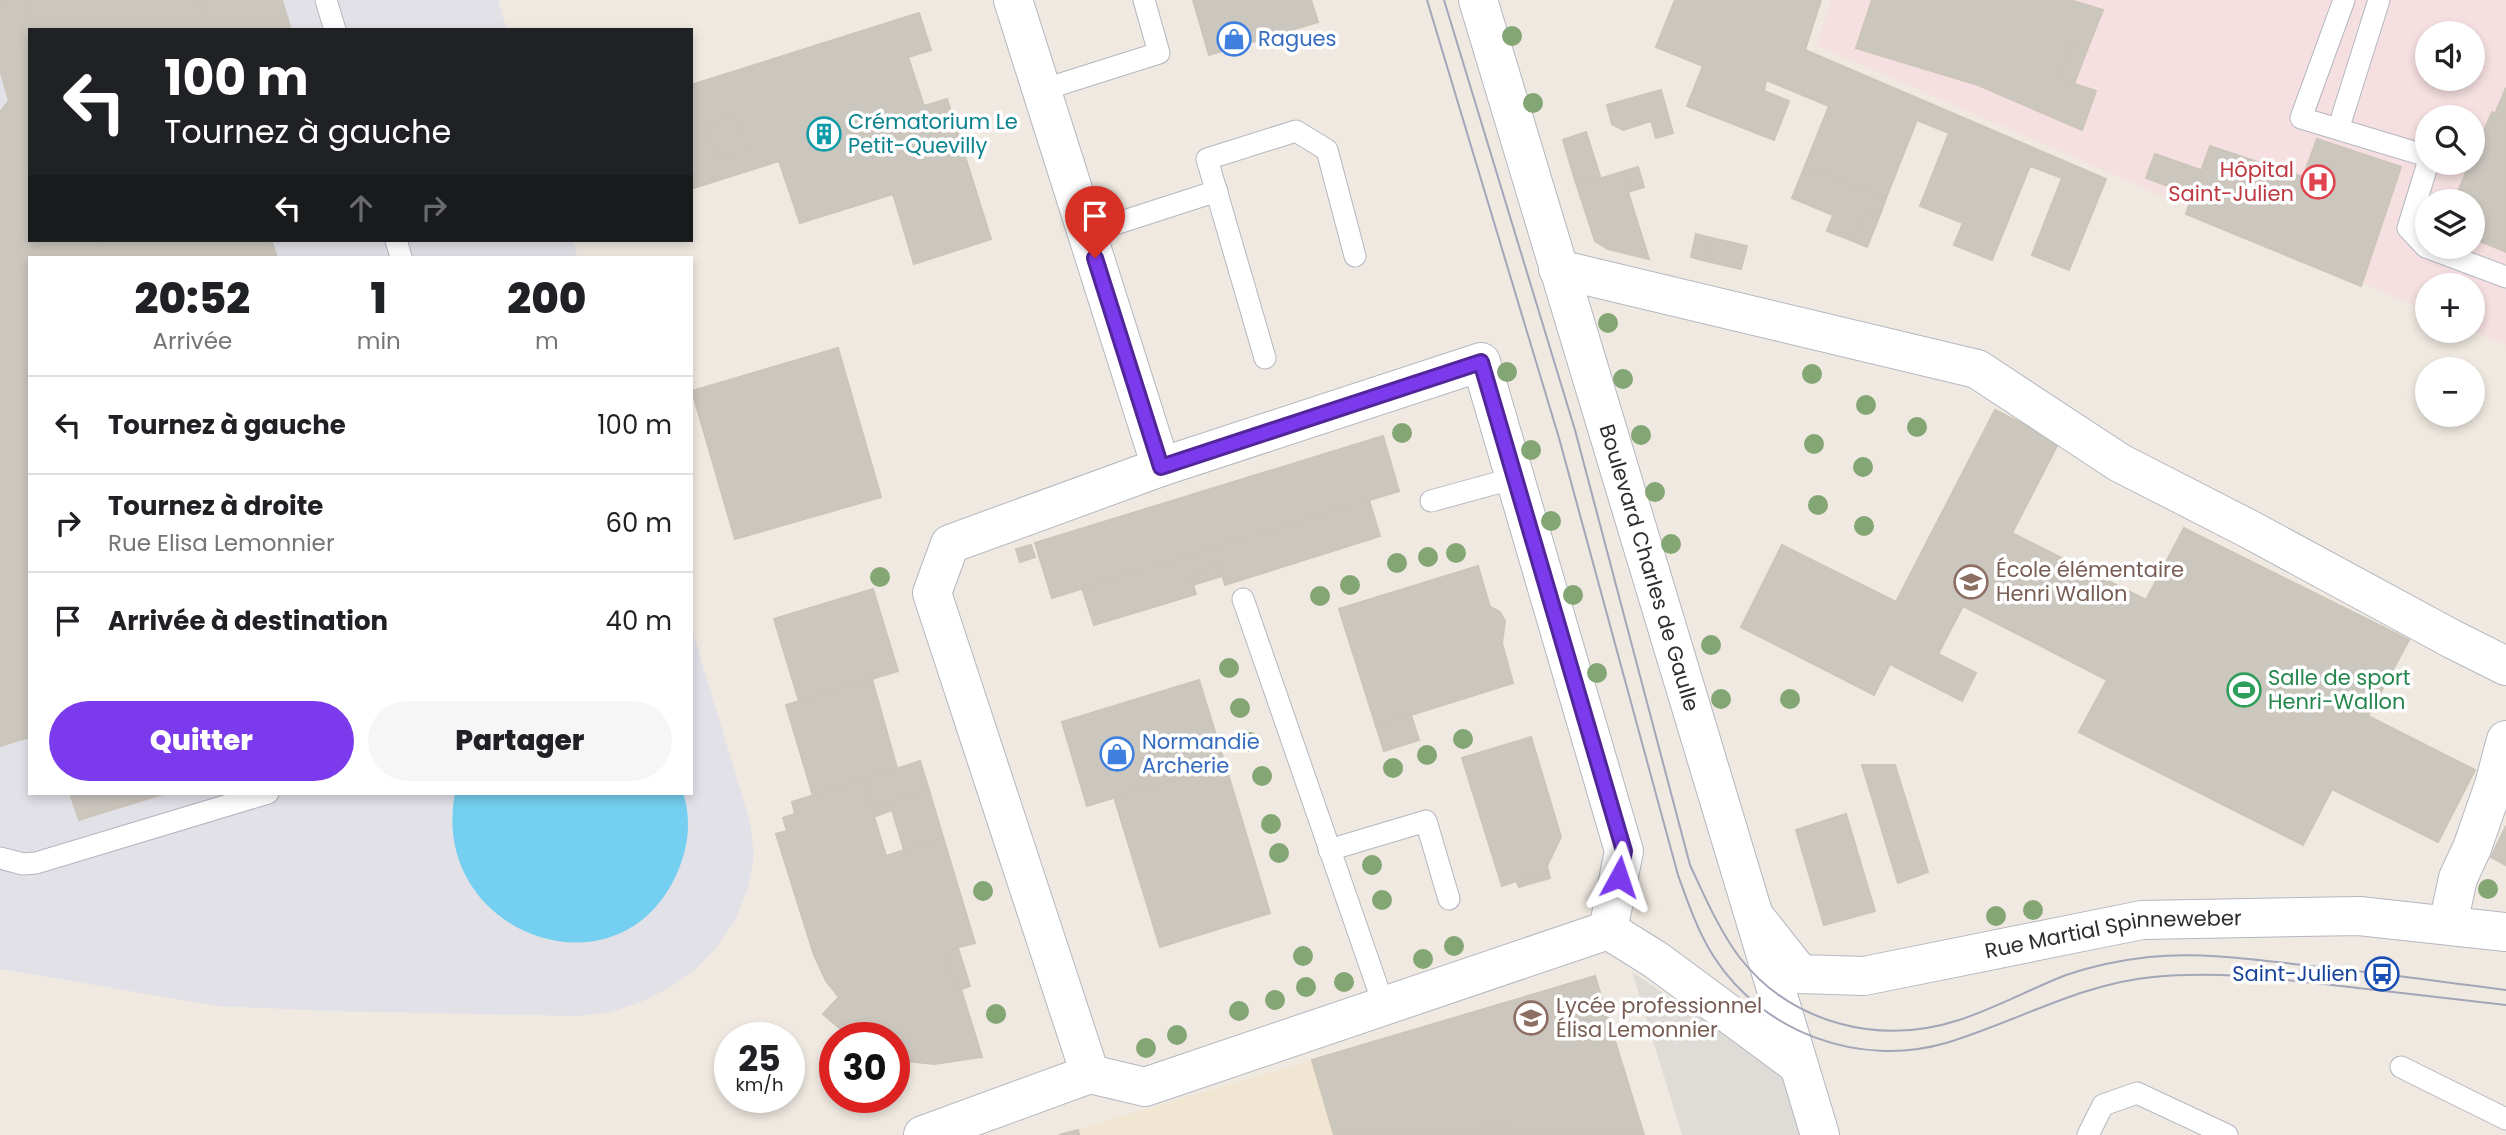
<!DOCTYPE html>
<html lang="fr">
<meta charset="utf-8">
<style>
:root{--surface:#fff;--page:#f6f6f6;--text:#202124;--muted:#757577;--line:#e0e0e0;--accent:#7c3aed}
body{margin:0;font-family:Poppins,sans-serif;background:var(--page);color:var(--text);height:100vh;display:flex;flex-direction:column;font-size:26px;white-space:nowrap}
*{box-sizing:border-box;margin:0}
p{font-size:23px;color:var(--muted)}
.icon{flex:none;width:38px;height:38px;fill:none;stroke:currentColor;stroke-width:2;stroke-linecap:round;stroke-linejoin:round}
.map{position:relative;flex:1;overflow:hidden}
.sheet{position:absolute;left:28px;top:256px;width:665px;height:539px;display:flex;flex-direction:column;background:var(--surface);border-radius:0px;box-shadow:0 4px 10px #0003}
.sheet>*{flex:none}
.guide{position:absolute;left:28px;top:28px;width:665px;height:214px;border-radius:0px;box-shadow:0 4px 10px #0003;background:#202124;color:#fff;overflow:hidden}
.tools{position:absolute;left:2415px;top:21px;display:grid;gap:14px}
.tools a{display:grid;place-items:center;width:70px;height:70px;border-radius:50%;background:var(--surface);box-shadow:0 4px 10px #0003;font-size:35px}
.speed{position:absolute;left:714px;top:1022px;display:flex;gap:14px;font-size:35px;font-weight:700;text-align:center}
.speed>*{display:grid;place-content:center;width:91px;height:91px;border-radius:50%;background:var(--surface);box-shadow:0 4px 10px #0003;line-height:1}
.speed small{font-size:18px;font-weight:400}
.speed .limit{border:10px solid #d22;background:#fff;color:#111}
.pin{position:absolute;display:grid;place-items:center;width:60px;height:60px;color:#fff;margin:-72px -30px;border-radius:50% 50% 50% 0;rotate:-45deg;box-shadow:0 0 7px #0007}
.pin .icon{rotate:45deg}
.me{position:absolute;width:77px;margin:-38px;rotate:5deg;stroke-linejoin:round;filter:drop-shadow(0 0 5px #0008)}
.turn{display:flex;align-items:center;gap:24px;height:147px;padding:0 21px;font-size:32px}
.turn .icon{width:91px;height:91px;stroke-width:2.5}
.turn b{display:block;font-size:49px;line-height:60px}
.lanes{display:flex;align-items:center;height:66px;padding:0 21px;background:#0003;justify-content:center;gap:35px;direction:ltr}
.lanes .off{opacity:.35}
.eta{display:flex;justify-content:space-evenly;align-items:center;height:119px;text-align:center}
.eta b{font-size:42px;font-weight:800;line-height:49px}
.cta{display:flex;gap:14px;margin-top:auto;padding:14px 21px}
.cta a{flex:1;height:80px;border-radius:42px;background:var(--accent);color:#fff;font-size:28px;font-weight:800;line-height:80px;text-align:center}
.cta a+a{background:var(--page);color:var(--text)}
ul{padding:0;list-style:none}
li{display:flex;align-items:center;gap:21px;height:98px;padding:0 21px;border-top:2px solid var(--line)}
li div{flex:1}
li b{display:block;font-size:26px}
li em{font-style:normal}
.map>svg:first-child{display:block}
</style>
<div class="map">
<svg width="2506" height="1135" viewBox="0 0 2506 1135">
<rect width="100%" height="100%" fill="#efe9e1"/>
<!-- industrial -->
<path fill="#e3e1e8" d="M0,0H498L507,30H30V240H572L578,257H30V793H455L451,816L467,877L486,905L503,920L548,940L570,942L612,937L634,924L689,826L683,793H691V626L750,822L754,856L748,888L736,918L717,947L696,969L672,986L643,1001L611,1012L576,1016L329,1011L218,1006L0,969Z"/>
<!-- education -->
<path fill="#f0e6d1" d="M1595,976L1644,1135H1059Z"/>
<!-- medical -->
<path fill="#f5dfe0" fill-rule="evenodd" d="M1832,0H2506V345L2472,331L2473,285H2427V311L1816,45ZM2427,33H2473V79H2427ZM2427,117H2473V163H2427ZM2427,201H2473V247H2427Z"/>
<!-- plaza -->
<path fill="#dfdcd8" d="M1632,972L1780,1071L1800,1135H1682Z"/>
<!-- water -->
<path fill="#75cff0" d="M455,793H683C691,816 689,843 680,866C626,1007 427,936 455,793Z"/>
<!-- building -->
<g fill="#cbc7bf" stroke="#cbc5ba" stroke-width="2">
<path d="M3,0H26L35,30H30V240H100L105,257H30V737L0,746V112L9,101L0,70V1Z"/>
<path d="M26,0H199L208,30H35Z"/>
<path d="M199,0H282L291,30H208Z"/>
<path d="M1193,0H1311L1318,22L1209,55Z"/>
<path d="M1675,0H1821L1805,50L2106,179L2069,270L2032,255L2062,178L2030,166L1992,260L1954,245L1963,223L1920,206L1949,133L1917,120L1886,198L1805,166L1829,106L1766,80L1764,91L1789,101L1774,140L1687,106L1703,66L1656,47Z"/>
<path d="M1872,0H2070L2103,10L2087,50L2071,44L2059,79L2096,91L2082,130L1978,85L1856,48Z"/>
<path d="M919,13L931,50L908,57L924,106L947,99L991,239L914,264L893,194L800,223L779,161L691,189V85Z"/>
<path d="M2071,44L2087,50L2074,84L2059,79Z"/>
<path d="M2506,88V119L2495,114Z"/>
<path d="M1661,90L1673,133L1656,138L1651,121L1623,130L1612,124L1607,105Z"/>
<path d="M2492,112L2506,119V252L2473,238V201H2454L2470,163H2473V157Z"/>
<path d="M736,115L747,150L716,160L706,124Z"/>
<path d="M1586,132L1601,179L1592,181L1590,175L1575,180L1563,140Z"/>
<path d="M2317,139L2401,167L2361,286L2186,214L2210,146L2303,177Z"/>
<path d="M2155,154L2201,170L2192,195L2146,178Z"/>
<path d="M1805,166L1886,198L1881,212L1867,207L1853,241L1827,231L1833,215L1792,198Z"/>
<path d="M1638,167L1644,187L1628,192L1622,172Z"/>
<path d="M1622,172L1628,192L1649,259L1608,249L1595,241L1575,180L1590,175L1592,181Z"/>
<path d="M1867,207L1881,212L1867,247L1853,241Z"/>
<path d="M1696,234L1703,236L1710,262L1691,257Z"/>
<path d="M1703,236L1747,246L1741,269L1710,262Z"/>
<path d="M100,240H271L277,257H105Z"/>
<path d="M838,348L881,497L735,539L692,391Z"/>
<path d="M1995,410L2059,442L2012,533L2146,600L2184,528L2409,640L2368,716L2475,770L2438,842L2332,789L2303,845L2079,732L2107,680L1963,606L1938,654L1976,673L1962,701L1890,664L1874,695L1741,627L1782,545L1896,602Z"/>
<path d="M1383,436L1399,491L1052,598L1035,543Z"/>
<path d="M1369,500L1380,536L1225,585L1219,565L1190,574L1196,594L1094,625L1082,588Z"/>
<path d="M1031,545L1035,557L1020,562L1016,549Z"/>
<path d="M1219,565L1222,576L1193,585L1190,574Z"/>
<path d="M1478,566L1490,607L1500,612L1505,621L1502,643L1513,683L1376,726L1339,609Z"/>
<path d="M873,589L898,671L799,701L774,619Z"/>
<path d="M872,679L897,768L813,796L786,705Z"/>
<path d="M1199,680L1225,764L1087,806L1062,722Z"/>
<path d="M1411,715L1419,740L1384,751L1376,726Z"/>
<path d="M1531,737L1561,837L1547,866L1548,870L1502,886L1462,758Z"/>
<path d="M920,761L929,790L873,807L874,816L863,780Z"/>
<path d="M1225,764L1270,913L1160,947L1114,797Z"/>
<path d="M1862,765H1895L1928,872L1898,883Z"/>
<path d="M863,780L886,856L943,837L975,943L955,948L947,960L954,985L959,984L961,989L982,1057L934,1064L896,1060L894,1059V1038H851L823,1014L839,997L826,981L814,955L776,834L787,831L783,818L795,814L792,802Z"/>
<path d="M929,790L943,837L904,850L892,810L876,816L873,807Z"/>
<path d="M70,793H166L79,820Z"/>
<path d="M1846,814L1875,911L1824,925L1796,830Z"/>
<path d="M2506,826V865L2491,857Z"/>
<path d="M1548,870L1550,878L1519,887L1516,880Z"/>
<path d="M955,948H958L970,986L961,989L959,984L954,985L947,960Z"/>
<path d="M1595,976L1644,1135H1513L1509,1120L1463,1135H1334L1312,1060Z"/>
<path d="M1509,1120L1513,1135H1463V1134Z"/>
<path d="M1078,1130L1079,1135H1059Z"/>
</g>
<g fill="none" stroke-linecap="round" stroke-linejoin="round">
<defs>
<g id="service">
<path d="M326,0L335,30"/>
<path d="M2344,0L2301,118L2427,156"/>
<path d="M1042,90L1159,53L1144,0"/>
<path d="M2342,117L2379,0"/>
<path d="M2428,163L2408,228L2426,247L2506,277"/>
<path d="M1087,233L1217,191"/>
<path d="M396,240L401,257"/>
<path d="M1265,358L1207,159L1296,131L1327,150L1355,256"/>
<path d="M1431,501L1515,478"/>
<path d="M1243,599L1384,1006"/>
<path d="M1329,850L1426,821L1449,899"/>
<path d="M0,858L23,864L36,863L268,793"/>
<path d="M2401,1067L2506,1119"/>
<path d="M2088,1135L2103,1105L2137,1093L2227,1135"/>
</g>
<g id="minor">
<path d="M1013,0L1161,467"/>
<path d="M1558,269L1977,369L2120,463L2247,528L2452,639L2506,666"/>
<path id="s1" d="M1755,917L1800,974L1864,976L2142,920L2359,916L2506,932"/>
<path d="M2448,924L2458,878L2472,848L2494,785L2506,740"/>
<path d="M1608,930L1656,960L1798,1065"/>
<path d="M1090,1074L932,593L950,544L1161,467L1481,362L1624,851L1608,930"/>
<path d="M923,1135L1090,1074L1145,1087L1608,930"/>
</g>
<g id="tertiary">
<path id="s2" d="M1478,0L1820,1135"/>
</g>
</defs>
<!-- service casing -->
<use href="#service" stroke="#b4b7c1" stroke-width="23"/>
<!-- minor casing -->
<use href="#minor" stroke="#b4b7c1" stroke-width="40"/>
<!-- tertiary casing -->
<use href="#tertiary" stroke="#b4b7c1" stroke-width="40"/>
<!-- service -->
<use href="#service" stroke="#fff" stroke-width="21"/>
<!-- minor -->
<use href="#minor" stroke="#fff" stroke-width="38"/>
<!-- tertiary -->
<use href="#tertiary" stroke="#fff" stroke-width="38"/>
<!-- tram -->
<g stroke="#a3a6b8" stroke-width="2">
<path d="M1427,0L1559,438L1678,875C1688,903 1698,932 1714,957C1763,1033 1860,1068 1946,1043C2016,1022 2079,984 2153,977C2213,971 2272,978 2332,985C2390,992 2448,998 2506,1005"/>
<path d="M1444,0L1575,430L1690,865C1705,897 1719,930 1740,958C1792,1024 1880,1046 1959,1020C1996,1008 2030,989 2066,975C2092,966 2122,960 2149,957C2199,952 2251,959 2302,965C2370,972 2438,981 2506,990"/>
</g>
</g>
<!-- trees -->
<g fill="#84a574">
<circle cx="1512" cy="36" r="10"/>
<circle cx="1533" cy="103" r="10"/>
<circle cx="1608" cy="323" r="10"/>
<circle cx="1507" cy="372" r="10"/>
<circle cx="1812" cy="374" r="10"/>
<circle cx="1623" cy="379" r="10"/>
<circle cx="1866" cy="405" r="10"/>
<circle cx="1917" cy="427" r="10"/>
<circle cx="1402" cy="433" r="10"/>
<circle cx="1641" cy="435" r="10"/>
<circle cx="1814" cy="444" r="10"/>
<circle cx="1531" cy="450" r="10"/>
<circle cx="1863" cy="467" r="10"/>
<circle cx="1655" cy="492" r="10"/>
<circle cx="1818" cy="505" r="10"/>
<circle cx="1551" cy="521" r="10"/>
<circle cx="1864" cy="526" r="10"/>
<circle cx="1671" cy="544" r="10"/>
<circle cx="1456" cy="553" r="10"/>
<circle cx="1428" cy="557" r="10"/>
<circle cx="1397" cy="563" r="10"/>
<circle cx="880" cy="577" r="10"/>
<circle cx="1350" cy="585" r="10"/>
<circle cx="1573" cy="595" r="10"/>
<circle cx="1320" cy="596" r="10"/>
<circle cx="1711" cy="645" r="10"/>
<circle cx="1229" cy="668" r="10"/>
<circle cx="1597" cy="673" r="10"/>
<circle cx="1721" cy="699" r="10"/>
<circle cx="1790" cy="699" r="10"/>
<circle cx="1240" cy="708" r="10"/>
<circle cx="1463" cy="739" r="10"/>
<circle cx="1250" cy="742" r="10"/>
<circle cx="1427" cy="755" r="10"/>
<circle cx="1393" cy="768" r="10"/>
<circle cx="1262" cy="776" r="10"/>
<circle cx="1271" cy="824" r="10"/>
<circle cx="1279" cy="853" r="10"/>
<circle cx="1372" cy="865" r="10"/>
<circle cx="2488" cy="889" r="10"/>
<circle cx="983" cy="891" r="10"/>
<circle cx="1382" cy="900" r="10"/>
<circle cx="2033" cy="910" r="10"/>
<circle cx="1996" cy="916" r="10"/>
<circle cx="1454" cy="946" r="10"/>
<circle cx="1303" cy="956" r="10"/>
<circle cx="1423" cy="959" r="10"/>
<circle cx="1344" cy="982" r="10"/>
<circle cx="1306" cy="987" r="10"/>
<circle cx="1275" cy="1000" r="10"/>
<circle cx="1239" cy="1011" r="10"/>
<circle cx="996" cy="1014" r="10"/>
<circle cx="1177" cy="1035" r="10"/>
<circle cx="1146" cy="1048" r="10"/>
</g>
<g fill="none" stroke-linecap="round" stroke-linejoin="round">
<defs>
<path id="route" d="M1095,258L1161,467L1481,362L1624,851L1619,877"/>
</defs>
<!-- route casing -->
<use href="#route" stroke="#51269a" stroke-width="18"/>
<!-- route -->
<use href="#route" stroke="#7c3aed" stroke-width="12"/>
</g>
<!-- icons -->
<defs>
<symbol id="shop-ring" viewBox="-11 -11 22 22"><circle r="9.5" fill="#fff" stroke="#3f7fe0" stroke-width="1.5"/><path d="M-5-2.5h2.3a2.7 3.5 0 0 1 5.4 0H5L5.5 6h-11ZM-1.5-2.5h3a1.5 2.3 0 0 0-3 0Z" fill="#3f7fe0"/></symbol>
<symbol id="building-ring" viewBox="-11 -11 22 22"><circle r="9.5" fill="#fff" stroke="#0f9aa8" stroke-width="1.5"/><path d="M-4-6H4V6H1V3H-1V6H-4ZM-2.5-4.3h1.7v1.8h-1.7ZM.8-4.3h1.7v1.8H.8ZM-2.5-1h1.7V.8h-1.7ZM.8-1h1.7V.8H.8Z" fill="#0f9aa8"/></symbol>
<symbol id="hospital-ring" viewBox="-11 -11 22 22"><circle r="9.5" fill="#fff" stroke="#e0444e" stroke-width="1.5"/><path d="M-5-5h3v3.5h4V-5h3V5h-3V1.5h-4V5h-3Z" fill="#e0444e"/></symbol>
<symbol id="school-ring" viewBox="-11 -11 22 22"><circle r="9.5" fill="#fff" stroke="#8d6e63" stroke-width="1.5"/><path d="M0-5L7-2L0 1L-7-2ZM-4 1L0 2.5L4 1V4Q0 6-4 4Z" fill="#8d6e63"/></symbol>
<symbol id="stadium-ring" viewBox="-11 -11 22 22"><circle r="9.5" fill="#fff" stroke="#2e9e5b" stroke-width="1.5"/><path d="M0-5a6.5 5 0 1 0 0 10a6.5 5 0 1 0 0-10ZM-3.5-1.8h7v3.6h-7Z" fill="#2e9e5b"/></symbol>
<symbol id="bus-ring" viewBox="-11 -11 22 22"><circle r="9.5" fill="#fff" stroke="#1a4fb4" stroke-width="1.5"/><path d="M-5-6H5V4H4V6H2V4H-2V6H-4V4H-5ZM-3.5-4V0h7V-4ZM-3.5 1.2v1.5H-2V1.2ZM2 1.2v1.5H3.5V1.2Z" fill="#1a4fb4"/></symbol>
</defs>
<g fill-rule="evenodd">
<use href="#shop-ring" x="1215" y="20" width="38" height="38"/>
<use href="#building-ring" x="805" y="115" width="38" height="38"/>
<use href="#hospital-ring" x="2299" y="163" width="38" height="38"/>
<use href="#school-ring" x="1952" y="563" width="38" height="38"/>
<use href="#stadium-ring" x="2225" y="671" width="38" height="38"/>
<use href="#shop-ring" x="1098" y="735" width="38" height="38"/>
<use href="#bus-ring" x="2363" y="955" width="38" height="38"/>
<use href="#school-ring" x="1512" y="999" width="38" height="38"/>
</g>
<g text-anchor="middle" stroke-width="7" stroke-linejoin="round" paint-order="stroke">
<!-- shop labels -->
<g font-size="21" fill="#366cbe" stroke="#fff" text-anchor="start">
<text x="1258" y="46">Ragues</text>
<text x="1142" y="749">Normandie<tspan x="1142" dy="24">Archerie</tspan></text>
</g>
<!-- culture labels -->
<g font-size="21" fill="#0d838f" stroke="#fff" text-anchor="start">
<text x="848" y="129">Crématorium Le<tspan x="848" dy="24">Petit-Quevilly</tspan></text>
</g>
<!-- health labels -->
<g font-size="21" fill="#be3a42" stroke="#fff" text-anchor="end">
<text x="2294" y="177">Hôpital<tspan x="2294" dy="24">Saint-Julien</tspan></text>
</g>
<!-- street labels -->
<g font-size="21" fill="#2e2e2e" stroke="#fff">
<text dy="7" stroke="none"><textPath href="#s2" startOffset="593">Boulevard Charles de Gaulle</textPath></text>
<text dy="7" stroke="none"><textPath href="#s1" startOffset="390">Rue Martial Spinneweber</textPath></text>
</g>
<!-- education labels -->
<g font-size="21" fill="#785e54" stroke="#fff" text-anchor="start">
<text x="1996" y="577">École élémentaire<tspan x="1996" dy="24">Henri Wallon</tspan></text>
<text x="1556" y="1013">Lycée professionnel<tspan x="1556" dy="24">Élisa Lemonnier</tspan></text>
</g>
<!-- leisure labels -->
<g font-size="21" fill="#27864d" stroke="#fff" text-anchor="start">
<text x="2268" y="685">Salle de sport<tspan x="2268" dy="24">Henri-Wallon</tspan></text>
</g>
<!-- transit labels -->
<g font-size="21" fill="#164399" stroke="#fff" text-anchor="end">
<text x="2358" y="981">Saint-Julien</text>
</g>
</g>
</svg>
<div class="tools">
<a><svg class="icon" aria-label="sound" viewBox="0 0 24 24"><path d="M4 9h4l5-4v14l-5-4H4zM17 9q2 3 0 6"/></svg></a>
<a><svg class="icon" aria-label="search" viewBox="0 0 24 24"><circle cx="10" cy="10" r="6"/><path d="M15 15l6 6"/></svg></a>
<a><svg class="icon" aria-label="layers" viewBox="0 0 24 24"><path d="M12 4l9 5-9 5-9-5zM3 14l9 5 9-5"/></svg></a>
<a>+</a>
<a>−</a>
</div>
<div class="speed"><div>25<small>km/h</small></div><div class="limit">30</div></div>
<div class="pin" style="left:1095px;top:258px;background:#d93025"><svg class="icon" aria-label="arrive" viewBox="0 0 24 24"><path d="M6 21V4h12l-3 4 3 4H6"/></svg></div>
<svg class="me" style="left:1619px;top:877px" viewBox="-20 -20 40 40"><path d="M0-17L14 15 0 8-14 15z" fill="#7c3aed" stroke="#fff" stroke-width="4"/></svg>
<div class="guide">
<div class="turn"><svg class="icon" aria-label="left" viewBox="0 0 24 24"><path d="M17 20v-9H6M10 6l-5 5 5 5"/></svg><div><b>100 m</b>Tournez à gauche</div></div>
<div class="lanes"><svg class="icon" aria-label="left" viewBox="0 0 24 24"><path d="M17 20v-9H6M10 6l-5 5 5 5"/></svg><svg class="icon off" aria-label="ahead" viewBox="0 0 24 24"><path d="M12 20V5M6 11l6-6 6 6"/></svg><svg class="icon off" aria-label="right" viewBox="0 0 24 24"><path d="M7 20v-9h11M14 6l5 5-5 5"/></svg></div>
</div>
<section class="sheet">
<div class="eta">
<div><b>20:52</b><p>Arrivée</p></div>
<div><b>1</b><p>min</p></div>
<div><b>200</b><p>m</p></div>
</div>
<ul>
<li><svg class="icon" aria-label="left" viewBox="0 0 24 24"><path d="M17 20v-9H6M10 6l-5 5 5 5"/></svg><div><b>Tournez à gauche</b></div><em>100 m</em></li>
<li><svg class="icon" aria-label="right" viewBox="0 0 24 24"><path d="M7 20v-9h11M14 6l5 5-5 5"/></svg><div><b>Tournez à droite</b><p>Rue Elisa Lemonnier</p></div><em>60 m</em></li>
<li><svg class="icon" aria-label="arrive" viewBox="0 0 24 24"><path d="M6 21V4h12l-3 4 3 4H6"/></svg><div><b>Arrivée à destination</b></div><em>40 m</em></li>
</ul>
<div class="cta"><a>Quitter</a><a>Partager</a></div>
</section>
</div>
